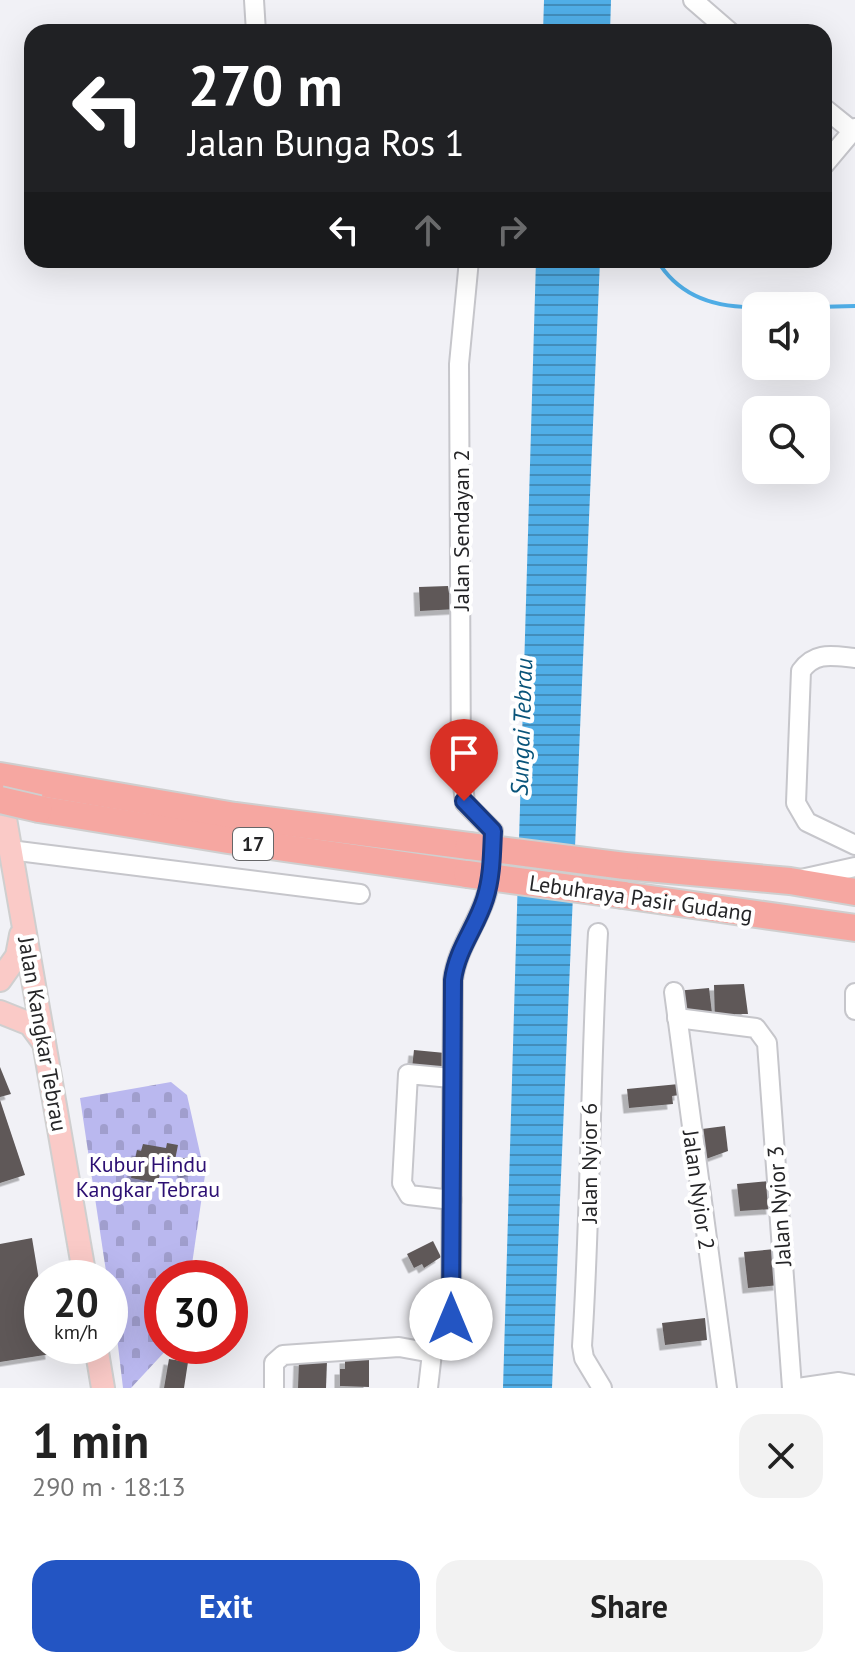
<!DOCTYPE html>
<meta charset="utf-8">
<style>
:root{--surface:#fff;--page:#f2f2f2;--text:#222;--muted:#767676;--accent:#2355c3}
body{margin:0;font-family:"PT Sans",sans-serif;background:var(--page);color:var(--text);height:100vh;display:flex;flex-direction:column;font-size:30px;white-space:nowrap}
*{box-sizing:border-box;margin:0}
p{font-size:26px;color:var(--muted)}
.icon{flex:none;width:44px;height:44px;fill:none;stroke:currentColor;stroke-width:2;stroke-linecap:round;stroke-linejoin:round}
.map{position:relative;height:1388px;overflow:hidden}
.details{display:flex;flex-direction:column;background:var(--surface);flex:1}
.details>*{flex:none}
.top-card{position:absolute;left:24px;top:24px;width:808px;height:244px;border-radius:24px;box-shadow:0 8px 32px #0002;background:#202124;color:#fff;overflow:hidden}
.buttons{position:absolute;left:742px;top:292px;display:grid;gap:16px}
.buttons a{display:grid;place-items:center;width:88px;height:88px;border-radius:16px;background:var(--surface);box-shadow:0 8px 32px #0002;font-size:40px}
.speed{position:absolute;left:24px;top:1260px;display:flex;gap:16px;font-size:40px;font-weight:700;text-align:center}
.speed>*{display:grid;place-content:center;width:104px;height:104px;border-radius:50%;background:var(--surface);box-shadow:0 8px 32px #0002;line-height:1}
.speed small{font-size:20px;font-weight:400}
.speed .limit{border:12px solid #d22;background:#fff;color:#111}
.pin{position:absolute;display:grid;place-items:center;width:68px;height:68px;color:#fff;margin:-82px -34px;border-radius:50% 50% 50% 0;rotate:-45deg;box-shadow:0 0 8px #0007}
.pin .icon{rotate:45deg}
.me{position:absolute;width:88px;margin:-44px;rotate:0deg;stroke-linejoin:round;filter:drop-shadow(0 0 6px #0008)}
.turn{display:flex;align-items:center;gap:28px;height:168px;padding:0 32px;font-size:36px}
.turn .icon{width:104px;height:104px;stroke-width:2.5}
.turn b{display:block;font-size:56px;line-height:68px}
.lanes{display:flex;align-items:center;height:76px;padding:0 32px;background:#0003;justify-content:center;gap:40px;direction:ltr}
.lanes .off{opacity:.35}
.round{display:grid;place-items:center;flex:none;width:84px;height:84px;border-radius:24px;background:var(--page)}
.head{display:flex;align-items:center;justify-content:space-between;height:136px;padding:0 32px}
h1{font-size:48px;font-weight:700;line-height:60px}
.cta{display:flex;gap:16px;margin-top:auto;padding:16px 32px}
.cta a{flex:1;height:92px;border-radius:24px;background:var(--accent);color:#fff;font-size:32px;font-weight:700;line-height:92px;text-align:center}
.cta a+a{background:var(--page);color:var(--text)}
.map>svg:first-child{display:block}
</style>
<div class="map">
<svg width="855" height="1388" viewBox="0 0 855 1388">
<defs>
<pattern id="cemetery-stones" width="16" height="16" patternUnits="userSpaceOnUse" patternTransform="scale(2)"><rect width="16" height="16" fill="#bab8ef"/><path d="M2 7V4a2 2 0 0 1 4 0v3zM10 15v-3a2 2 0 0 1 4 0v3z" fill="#a09ecd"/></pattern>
<pattern id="water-rules" width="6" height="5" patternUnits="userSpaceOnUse" patternTransform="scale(2)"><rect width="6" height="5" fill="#50aee7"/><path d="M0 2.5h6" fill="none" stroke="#428dbb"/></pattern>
<filter id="shadow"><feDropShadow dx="-5.5" dy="5.5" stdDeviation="0" flood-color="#0004"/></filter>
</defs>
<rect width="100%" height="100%" fill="#f1f1f6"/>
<!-- cemetery -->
<path fill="url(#cemetery-stones)" d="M171,1082L187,1095L205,1175L190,1278H162V1346H170L131,1388H123L110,1278H107L80,1098Z"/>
<!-- water -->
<g fill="url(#water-rules)">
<path d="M544,0H611L610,32H543Z"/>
<path d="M536,260H600L552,1388H503Z"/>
</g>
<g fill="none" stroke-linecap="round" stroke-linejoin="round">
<!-- stream -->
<g stroke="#50aee7" stroke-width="4">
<path d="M657,260C679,297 716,308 756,307"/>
<path d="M816,307L855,306"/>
</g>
</g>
<!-- building -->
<g fill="#5e5858" filter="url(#shadow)">
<path d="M448,586L449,593L456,592L457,609L420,611L419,587Z"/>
<path d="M744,984L748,1014H735V1023H715L714,985Z"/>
<path d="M709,988L712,1013L677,1016L675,991Z"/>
<path d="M414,1050L445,1053L443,1071L412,1068Z"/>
<path d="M0,1067L11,1094L0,1097Z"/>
<path d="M679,1084L680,1095L672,1096L673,1104L629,1108L627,1089Z"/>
<path d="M0,1100L25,1175L0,1183Z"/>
<path d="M725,1126L728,1151L706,1159L702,1129Z"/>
<path d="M167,1143L178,1145L175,1160L166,1158L157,1183L131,1178L137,1150L141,1151L143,1144L166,1148Z"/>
<path d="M194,1156L197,1170L183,1173L180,1159Z"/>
<path d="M769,1181L772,1209L740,1211L737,1184Z"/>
<path d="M32,1238L42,1298V1346H50L51,1354L0,1362V1244Z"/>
<path d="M433,1241L441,1257L424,1268L422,1264L414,1268L407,1254Z"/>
<path d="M775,1249L779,1285L748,1288L744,1252Z"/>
<path d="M705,1318L707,1340L665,1345L662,1323Z"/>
<path d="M369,1357V1387L340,1386V1369H345V1358Z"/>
<path d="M169,1359L188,1362L184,1388H164Z"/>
<path d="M299,1360L327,1361L326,1388H298Z"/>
</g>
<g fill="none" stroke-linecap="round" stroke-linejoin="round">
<defs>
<g id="minor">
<path d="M254,0L256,32"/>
<path d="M693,0L730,32"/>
<path d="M824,108L855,133"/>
<path d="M824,165L855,128"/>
<path d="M855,658C833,656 815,651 801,671L796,803L807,822L855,845"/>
<path d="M10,850L360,894"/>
<path d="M801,879L855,867"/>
<path d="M598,933C590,1071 591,1209 582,1346L584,1358L602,1388"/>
<path d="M674,992L727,1388"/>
<path d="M855,993V1010"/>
<path d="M677,1018L756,1028L767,1043L792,1388"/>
<path d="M451,1078L408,1074L402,1183L409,1195L452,1200"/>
<path d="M274,1388V1363L283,1355L399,1347L432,1353"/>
<path d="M428,1388L432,1353L451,1319L453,980C457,949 475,928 485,899C492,878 492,854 493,831L465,803L461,766L459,364L469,260"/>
<path d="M798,1388L839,1382L855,1385"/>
</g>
<g id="major">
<path d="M0,790L85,1278"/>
<path d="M0,980L17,956L21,935"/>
<path d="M0,1012L30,1024L44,1043"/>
<path d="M96,1346L103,1388"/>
</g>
<g id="highway">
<path d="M0,776L235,816L469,846"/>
<path d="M39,809L228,840L467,874"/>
<path d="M625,866L790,881L855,892"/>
<path d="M623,895L855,928"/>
</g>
</defs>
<!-- minor casing -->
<use href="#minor" stroke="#c6c6cb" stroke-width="22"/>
<!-- major casing -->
<use href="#major" stroke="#cfcfcf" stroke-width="26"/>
<!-- highway casing -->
<use href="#highway" stroke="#cfcfcf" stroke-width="30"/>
<!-- minor -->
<use href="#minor" stroke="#fff" stroke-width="18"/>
<!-- major -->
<use href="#major" stroke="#facac7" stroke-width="22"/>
<!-- highway -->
<use href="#highway" stroke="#f6a7a1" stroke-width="26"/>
<defs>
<g id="highway-bridge">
<path d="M0,800L39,809"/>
<path d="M469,846L625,866"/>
<path d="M467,874L623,895"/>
</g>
</defs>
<!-- highway-bridge casing -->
<use href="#highway-bridge" stroke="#cfcfcf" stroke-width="30" stroke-linecap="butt"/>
<!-- highway-bridge -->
<use href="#highway-bridge" stroke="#f6a7a1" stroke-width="26"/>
</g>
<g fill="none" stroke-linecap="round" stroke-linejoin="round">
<defs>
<path id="route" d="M451,1319L453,980C457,949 476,928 485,899C492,877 492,854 493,831L464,801"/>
</defs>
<!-- route casing -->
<use href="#route" stroke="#17377f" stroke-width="20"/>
<!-- route -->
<use href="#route" stroke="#2355c3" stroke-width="14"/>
</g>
<g text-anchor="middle" stroke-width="8" stroke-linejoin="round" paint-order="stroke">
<!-- shield labels -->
<rect fill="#fff" stroke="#666668" stroke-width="2" x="233" y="828" width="40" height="32" rx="6"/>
<g font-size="20" font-weight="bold" fill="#252527">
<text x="253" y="851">17</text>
</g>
<!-- street labels -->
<g font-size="22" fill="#252527" stroke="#fff">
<text transform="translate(461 530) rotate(-90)" y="8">Jalan Sendayan 2</text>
<text transform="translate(641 898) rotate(8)" y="8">Lebuhraya Pasir Gudang</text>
<text transform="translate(43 1034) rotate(80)" y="8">Jalan Kangkar Tebrau</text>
<text transform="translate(589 1163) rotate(-90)" y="8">Jalan Nyior 6</text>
<text transform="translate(699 1190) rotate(82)" y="8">Jalan Nyior 2</text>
<text transform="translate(779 1206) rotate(-94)" y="8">Jalan Nyior 3</text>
</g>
<!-- park labels -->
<g font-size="22" fill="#2d1073" stroke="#fff">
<text x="148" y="1172">Kubur Hindu<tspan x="148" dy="25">Kangkar Tebrau</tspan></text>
</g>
<!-- water labels -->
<g font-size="24" font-style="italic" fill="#09547a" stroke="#fff">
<text transform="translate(522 727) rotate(-88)" y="8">Sungai Tebrau</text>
</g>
</g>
</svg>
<div class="buttons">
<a><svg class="icon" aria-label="sound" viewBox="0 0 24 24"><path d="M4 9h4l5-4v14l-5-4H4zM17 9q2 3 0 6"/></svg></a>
<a><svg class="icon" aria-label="search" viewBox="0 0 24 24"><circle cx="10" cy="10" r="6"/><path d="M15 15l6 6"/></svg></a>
</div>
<div class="speed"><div>20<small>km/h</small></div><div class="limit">30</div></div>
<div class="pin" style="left:464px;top:801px;background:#d93025"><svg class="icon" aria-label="arrive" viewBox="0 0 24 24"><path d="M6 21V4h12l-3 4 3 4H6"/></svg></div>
<svg class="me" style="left:451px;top:1319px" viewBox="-20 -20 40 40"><circle r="19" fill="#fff"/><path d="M0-13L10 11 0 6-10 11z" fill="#2355c3"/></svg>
<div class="top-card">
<div class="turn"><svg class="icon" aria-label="left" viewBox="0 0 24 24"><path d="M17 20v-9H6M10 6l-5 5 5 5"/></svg><div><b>270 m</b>Jalan Bunga Ros 1</div></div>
<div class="lanes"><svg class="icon" aria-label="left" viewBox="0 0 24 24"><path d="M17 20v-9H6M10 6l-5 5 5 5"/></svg><svg class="icon off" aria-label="ahead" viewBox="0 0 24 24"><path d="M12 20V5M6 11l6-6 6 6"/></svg><svg class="icon off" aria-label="right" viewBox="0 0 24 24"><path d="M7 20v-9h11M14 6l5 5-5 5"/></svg></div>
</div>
</div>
<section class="details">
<div class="head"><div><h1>1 min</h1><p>290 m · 18:13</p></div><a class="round"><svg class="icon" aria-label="close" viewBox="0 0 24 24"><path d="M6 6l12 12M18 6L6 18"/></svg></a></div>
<div class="cta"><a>Exit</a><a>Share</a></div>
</section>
